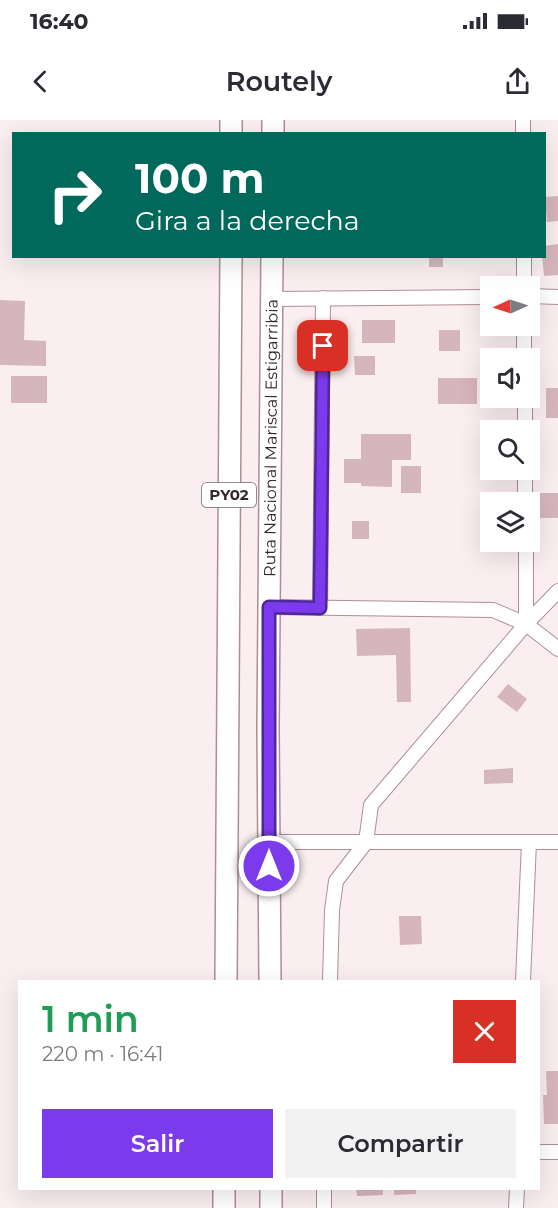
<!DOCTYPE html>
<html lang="es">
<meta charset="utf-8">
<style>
:root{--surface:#fff;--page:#f2f2f3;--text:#2b2b33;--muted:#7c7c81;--accent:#7c3aed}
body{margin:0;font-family:Montserrat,sans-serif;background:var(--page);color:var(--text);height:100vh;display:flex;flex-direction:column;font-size:22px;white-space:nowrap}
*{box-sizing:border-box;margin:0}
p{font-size:20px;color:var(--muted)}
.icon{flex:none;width:33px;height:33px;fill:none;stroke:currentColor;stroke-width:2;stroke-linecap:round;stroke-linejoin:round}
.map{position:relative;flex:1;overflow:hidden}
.panel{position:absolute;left:18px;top:860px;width:522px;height:210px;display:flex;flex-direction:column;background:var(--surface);border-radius:0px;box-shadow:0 6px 24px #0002}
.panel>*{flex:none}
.hud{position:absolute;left:12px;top:12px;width:534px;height:126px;border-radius:0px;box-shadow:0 6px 24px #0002;background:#00695c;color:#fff;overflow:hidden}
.needle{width:39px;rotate:267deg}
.buttons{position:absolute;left:480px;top:156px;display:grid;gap:12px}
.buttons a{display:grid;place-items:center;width:60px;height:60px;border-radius:0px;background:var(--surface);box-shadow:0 6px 24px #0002;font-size:30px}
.pin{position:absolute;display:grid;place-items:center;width:51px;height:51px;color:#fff;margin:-26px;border-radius:12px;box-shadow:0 3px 9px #0006}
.me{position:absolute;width:66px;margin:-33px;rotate:0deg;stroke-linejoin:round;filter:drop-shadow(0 0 4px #0008)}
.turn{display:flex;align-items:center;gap:21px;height:126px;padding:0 24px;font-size:27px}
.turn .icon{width:78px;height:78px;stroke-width:2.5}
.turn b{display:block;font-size:42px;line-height:51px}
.round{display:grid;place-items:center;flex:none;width:63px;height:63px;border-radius:0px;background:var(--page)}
.overview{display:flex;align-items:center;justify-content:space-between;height:102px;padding:0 24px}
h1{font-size:36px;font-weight:600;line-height:45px;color:#1e9e55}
.button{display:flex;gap:12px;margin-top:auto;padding:12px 24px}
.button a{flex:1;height:69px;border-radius:0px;background:var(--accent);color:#fff;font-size:24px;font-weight:600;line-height:69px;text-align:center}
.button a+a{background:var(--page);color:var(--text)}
.status{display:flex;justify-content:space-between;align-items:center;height:42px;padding:0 30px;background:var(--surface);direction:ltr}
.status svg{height:16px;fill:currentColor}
header{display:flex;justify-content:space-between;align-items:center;height:78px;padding:0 24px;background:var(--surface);font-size:27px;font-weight:600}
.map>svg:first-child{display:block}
</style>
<div class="status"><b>16:40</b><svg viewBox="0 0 49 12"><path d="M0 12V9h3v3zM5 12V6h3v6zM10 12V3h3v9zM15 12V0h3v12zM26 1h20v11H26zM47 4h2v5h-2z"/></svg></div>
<header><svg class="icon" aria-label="back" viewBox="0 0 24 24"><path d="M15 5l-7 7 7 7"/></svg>Routely<svg class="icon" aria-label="share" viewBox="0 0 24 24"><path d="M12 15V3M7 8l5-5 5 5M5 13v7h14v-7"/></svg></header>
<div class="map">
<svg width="558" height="1088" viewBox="0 0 558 1088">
<rect width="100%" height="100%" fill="#fbeef1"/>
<!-- building -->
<g fill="#d6b6bd">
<path d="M558,76V101L547,102L545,77Z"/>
<path d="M558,124V155L544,156L542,136H544V126Z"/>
<rect x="429" y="136" width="14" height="11"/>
<path d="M0,180L25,181L24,220L46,221V246L0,245Z"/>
<rect x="362" y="200" width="33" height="23"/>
<rect x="439" y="210" width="21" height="21"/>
<path d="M354,236H375V255H355Z"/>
<rect x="11" y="256" width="36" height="27"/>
<rect x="438" y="258" width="39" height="26"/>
<rect x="546" y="268" width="12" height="30"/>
<path d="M361,314H411V340H392V367L361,366V363H344V339H361Z"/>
<rect x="401" y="346" width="20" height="27"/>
<path d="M536,373H558V398H535Z"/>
<rect x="352" y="401" width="17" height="18"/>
<path d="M410,508L411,582H397L396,535L357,536L356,509Z"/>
<path d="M508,564L527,579L517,592L497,577Z"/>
<path d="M513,648V663L484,664V650Z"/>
<path d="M399,796H421L422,824L400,825Z"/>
<path d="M546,951H558V1004H544L543,975H547Z"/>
<path d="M356,1068H383V1075L357,1076Z"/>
<path d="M394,1068H416V1074L394,1075Z"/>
</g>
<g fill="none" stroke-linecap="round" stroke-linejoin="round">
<defs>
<g id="minor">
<path d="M523,0V14"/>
<path d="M524,136V166"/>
<path d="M530,176L558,177"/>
<path d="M272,179L490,177"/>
<path d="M524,206V238"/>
<path d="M525,278V310"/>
<path d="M525,350V382"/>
<path d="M526,422V504"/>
<path d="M269,487L493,490L526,504L558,529"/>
<path d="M320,488L323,178"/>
<path d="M269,722H558"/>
<path d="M330,861L332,790L336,761L366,722L371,685L526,504L558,471"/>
<path d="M523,861L529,722"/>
<path d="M538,1032H558"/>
<path d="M324,1088V1068"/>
<path d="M516,1088L517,1068"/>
</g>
<g id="trunk">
<path d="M231,0V14"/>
<path d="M273,14V0"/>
<path d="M226,861L231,136"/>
<path id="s1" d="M270,861L268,608L272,136"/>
<path d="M271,1068V1088"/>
<path d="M224,1088V1068"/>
</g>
</defs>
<!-- minor casing -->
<use href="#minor" stroke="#ad8e96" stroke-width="16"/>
<!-- trunk casing -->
<use href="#trunk" stroke="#ad8e96" stroke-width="24"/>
<!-- minor -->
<use href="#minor" stroke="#fff" stroke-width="14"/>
<!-- trunk -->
<use href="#trunk" stroke="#fff" stroke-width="21"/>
</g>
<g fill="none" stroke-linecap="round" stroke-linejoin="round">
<defs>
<path id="route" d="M269,746V487L320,488L323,226"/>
</defs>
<!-- route casing -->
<use href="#route" stroke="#51269a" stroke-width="15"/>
<!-- route -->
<use href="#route" stroke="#7c3aed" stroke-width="10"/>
</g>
<g text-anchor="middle" stroke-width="4.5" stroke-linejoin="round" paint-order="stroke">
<!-- shield labels -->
<rect fill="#fff" stroke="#70686a" stroke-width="1.5" x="202" y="363" width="54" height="24" rx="4.5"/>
<g font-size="15" font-weight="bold" fill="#33272a">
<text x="229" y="380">PY02</text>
</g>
<!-- street labels -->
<g font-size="16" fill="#33272a" stroke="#fff">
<text dy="6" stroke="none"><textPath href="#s1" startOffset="543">Ruta Nacional Mariscal Estigarribia</textPath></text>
</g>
</g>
</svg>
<div class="buttons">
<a><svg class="needle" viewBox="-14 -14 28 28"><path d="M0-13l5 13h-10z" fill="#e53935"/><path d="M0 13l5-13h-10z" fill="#7c7c81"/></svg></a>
<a><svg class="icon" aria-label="sound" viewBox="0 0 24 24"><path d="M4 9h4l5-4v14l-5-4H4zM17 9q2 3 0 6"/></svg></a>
<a><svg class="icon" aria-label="search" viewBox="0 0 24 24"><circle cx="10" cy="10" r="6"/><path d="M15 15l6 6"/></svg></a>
<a><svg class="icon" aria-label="layers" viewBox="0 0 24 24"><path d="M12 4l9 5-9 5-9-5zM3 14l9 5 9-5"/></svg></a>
</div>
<div class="pin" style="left:323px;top:226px;background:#d93025"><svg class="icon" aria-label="arrive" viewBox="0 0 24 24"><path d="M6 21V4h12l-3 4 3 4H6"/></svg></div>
<svg class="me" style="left:269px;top:746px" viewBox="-20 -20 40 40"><circle r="17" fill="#7c3aed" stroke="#fff" stroke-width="3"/><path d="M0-11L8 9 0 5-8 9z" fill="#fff"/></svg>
<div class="hud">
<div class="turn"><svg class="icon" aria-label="right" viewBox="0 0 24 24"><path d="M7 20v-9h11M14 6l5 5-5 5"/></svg><div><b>100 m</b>Gira a la derecha</div></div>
</div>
<section class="panel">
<div class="overview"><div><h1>1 min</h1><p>220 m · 16:41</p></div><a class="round" style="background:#d93025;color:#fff"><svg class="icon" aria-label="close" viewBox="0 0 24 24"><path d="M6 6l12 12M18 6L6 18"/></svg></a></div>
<div class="button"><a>Salir</a><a>Compartir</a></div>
</section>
</div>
